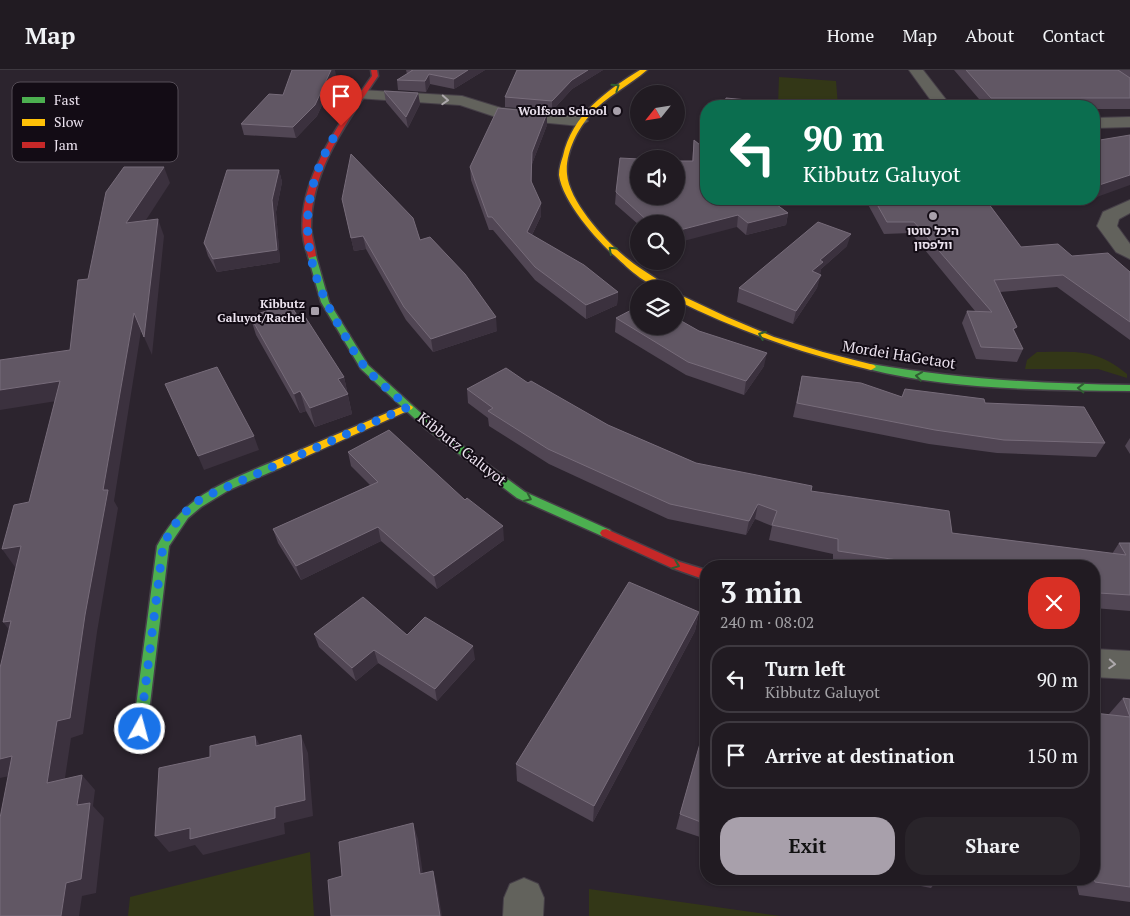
<!DOCTYPE html>
<meta charset="utf-8">
<style>
:root{--surface:#211b22;--page:#29242a;--text:#f1f3f6;--muted:#a2a1a5;--line:#3e3940;--accent:#a8a0ab}
body{margin:0;font-family:"PT Serif","Noto Sans Hebrew",serif;background:var(--page);color:var(--text);height:100vh;display:flex;flex-direction:column;font-size:19px;white-space:nowrap}
*{box-sizing:border-box;margin:0}
p{font-size:16px;color:var(--muted)}
.icon{flex:none;width:28px;height:28px;fill:none;stroke:currentColor;stroke-width:2;stroke-linecap:round;stroke-linejoin:round}
.map{position:relative;flex:1;overflow:hidden}
.side{position:absolute;left:700px;top:490px;width:400px;height:325px;display:flex;flex-direction:column;background:var(--surface);border-radius:20px;box-shadow:0 1px 4px #0004,0 0 0 1px var(--line)}
.side>*{flex:none}
.top-card{position:absolute;left:700px;top:30px;width:400px;height:105px;border-radius:20px;box-shadow:0 1px 4px #0004,0 0 0 1px var(--line);background:#0b6e4f;color:#fff;overflow:hidden}
.needle{width:32px;rotate:240deg}
.buttons{position:absolute;left:630px;top:15px;display:grid;gap:10px}
.buttons a{display:grid;place-items:center;width:55px;height:55px;border-radius:50%;background:var(--surface);box-shadow:0 1px 4px #0004,0 0 0 1px var(--line);font-size:25px}
.pin{position:absolute;display:grid;place-items:center;width:42px;height:42px;color:#fff;margin:-51px -21px;border-radius:50% 50% 50% 0;rotate:-45deg;box-shadow:0 0 5px #0007}
.pin .icon{rotate:45deg}
.me{position:absolute;width:55px;margin:-28px;rotate:7deg;stroke-linejoin:round;filter:drop-shadow(0 0 4px #0008)}
.turn{display:flex;align-items:center;gap:18px;height:105px;padding:0 20px;font-size:22px}
.turn .icon{width:65px;height:65px;stroke-width:2.5}
.turn b{display:block;font-size:35px;line-height:42px}
.round{display:grid;place-items:center;flex:none;width:52px;height:52px;border-radius:20px;background:var(--page)}
.summary{display:flex;align-items:center;justify-content:space-between;height:85px;padding:0 20px}
h1{font-size:30px;font-weight:700;line-height:38px}
.cta{display:flex;gap:10px;margin-top:auto;padding:10px 20px}
.cta a{flex:1;height:58px;border-radius:20px;background:var(--accent);color:#111;font-size:20px;font-weight:700;line-height:58px;text-align:center}
.cta a+a{background:var(--page);color:var(--text)}
ul{padding:0;list-style:none}
li{display:flex;align-items:center;gap:15px;height:68px;margin:0 10px 8px;padding:0 10px;border:2px solid var(--line);border-radius:20px}
li div{flex:1}
li b{display:block;font-size:19px}
li em{font-style:normal}
header{display:flex;align-items:center;gap:30px;box-sizing:border-box;height:70px;padding:0 25px;background:var(--surface);border-bottom:1px solid var(--line)}
header strong{font-size:24px}
nav{display:flex;gap:28px;margin-inline-start:auto;font-size:18px}
.map>svg:first-child{display:block}
</style>
<header>
<strong>Map</strong>
<nav><a>Home</a><a>Map</a><a>About</a><a>Contact</a></nav>
</header>
<div class="map">
<svg width="1130" height="846" viewBox="0 0 1130 846">
<rect width="100%" height="100%" fill="#2c242e"/>
<!-- green -->
<g fill="#333717">
<path d="M779,7L836,11L838,36H778Z"/>
<path d="M1037,282C1077,282 1095,278 1127,304V308L1098,299H1025L1027,290Z"/>
<path d="M310,782L314,846H128L130,827Z"/>
<path d="M589,819L780,846H589Z"/>
</g>
<g fill="none" stroke-linecap="round" stroke-linejoin="round">
<defs>
<g id="street">
<path d="M909,0H923L951,36H935Z"/>
<path d="M361,20L462,26L501,38L580,46L588,51L580,56L499,48L460,35L356,28L353,25L356,22Z"/>
<path d="M1130,47V57L1094,58V48Z"/>
<path d="M1130,130V143L1119,149L1117,156L1130,174V189L1116,182L1097,156L1103,142Z"/>
<path d="M1094,579L1130,581V609L1094,607Z"/>
<path d="M524,808L538,814L544,828L543,846H503L504,828L510,814Z"/>
</g>
<g id="fast">
<path d="M309,184L316,186L329,232L368,295L433,354L525,422L610,460L612,463L610,466H602L517,428L425,358L361,299L321,232L308,186Z"/>
<path d="M871,294C957,309 1043,314 1130,315V321C1044,320 951,320 868,299L866,297L868,295Z"/>
<path d="M276,391L281,395L280,398L229,420L201,437L188,448L169,476L147,659L145,664L140,665L135,664L133,659L157,476C178,437 204,421 244,404C254,400 265,394 276,391Z"/>
</g>
<g id="slow">
<path d="M640,0H647C629,16 606,26 590,45C577,60 565,84 567,104C569,132 607,173 629,190C641,200 658,208 669,219C649,219 629,199 615,186C596,170 562,130 559,105C559,98 561,92 563,86C572,45 606,21 640,0Z"/>
<path d="M676,223L727,247L774,267L823,282L874,295L876,297L871,300C803,284 739,261 676,230Z"/>
<path d="M408,334L413,337L412,339L280,398L276,399L271,395L272,392Z"/>
</g>
<g id="jam">
<path d="M371,0H377L378,6C347,52 310,101 311,159C312,168 315,177 316,186L309,188C283,128 340,52 372,6Z"/>
<path d="M606,459L680,492L706,500V510L672,498L602,466L600,463L602,460Z"/>
</g>
</defs>
<!-- street casing -->
<use href="#street" stroke="#463f48" stroke-width="2"/>
<!-- fast casing -->
<use href="#fast" stroke="#463f48" stroke-width="3"/>
<!-- slow casing -->
<use href="#slow" stroke="#463f48" stroke-width="3"/>
<!-- jam casing -->
<use href="#jam" stroke="#463f48" stroke-width="3"/>
<!-- street -->
<use href="#street" fill="#62625c" fill-rule="evenodd"/>
<!-- fast -->
<use href="#fast" fill="#4caf50" fill-rule="evenodd"/>
<!-- slow -->
<use href="#slow" fill="#ffc107" fill-rule="evenodd"/>
<!-- jam -->
<use href="#jam" fill="#c62828" fill-rule="evenodd"/>
</g>
<!-- wall -->
<g fill="#514654">
<path d="M406,0H485L454,19L430,14L426,22L398,20L397,10L407,4Z"/>
<path d="M517,0H603L572,19L552,41L505,37V27Z"/>
<path d="M954,0H1130V39H1094V36H985Z"/>
<path d="M336,5L317,46L296,68L244,65L241,54L283,25Z"/>
<path d="M384,21L418,23L420,34L408,58L386,32Z"/>
<path d="M547,55L532,94V113L541,146L532,165L618,222L617,235L586,249L535,210L493,160H489L471,110L470,97Z"/>
<path d="M694,70L788,143L786,155L746,165L737,157L676,154H639V155L615,134L616,122L692,91Z"/>
<path d="M279,100L282,112L276,142L280,192L217,202L208,186L204,173Z"/>
<path d="M342,129L420,170L497,261L433,282L406,250L366,179L354,181Z"/>
<path d="M865,129H985L1021,177L1072,186L1130,202V270L1057,217L1000,222L1015,262L1023,279L1017,292L976,289L962,253L967,241H975L911,163L884,164Z"/>
<path d="M847,176L821,199L817,218L793,254L737,232L739,218Z"/>
<path d="M250,246L298,247L344,307L352,344L315,357L306,341L300,343L256,265Z"/>
<path d="M616,248L764,296L744,325L686,305L615,262Z"/>
<path d="M802,306L902,327L985,333L1105,373L1096,387L997,383L929,374L793,347Z"/>
<path d="M528,313L608,355L696,393L811,421L952,463L1112,484L1119,473H1130V541L1094,538V496H833V484L769,470L772,456L755,449L746,465L668,449L549,394L489,356L488,348L468,333L467,319Z"/>
<path d="M1130,368V384L1125,376Z"/>
<path d="M348,382L504,470L437,519L381,471L301,510L278,473L273,459L370,415L351,396Z"/>
<path d="M699,542L695,561L593,752L517,711L516,694Z"/>
<path d="M314,564L407,565L475,589L437,631L378,593L356,611L319,577Z"/>
<path d="M1123,628L1130,629V832L1079,825L1075,809H1094L1109,645V644Z"/>
<path d="M706,660V769L676,759L680,744Z"/>
<path d="M885,809H938L931,818Z"/>
</g>
<!-- shaded-wall -->
<g fill="#3b313e">
<path d="M331,0H335L336,5L317,46L296,68L293,57Z"/>
<path d="M468,0H485L454,19V9Z"/>
<path d="M588,0H603L572,19L552,41V31L572,10Z"/>
<path d="M429,4L430,14L426,22L425,11Z"/>
<path d="M418,23L420,34L408,58L406,47Z"/>
<path d="M547,43V55L532,94V124V82Z"/>
<path d="M164,97L170,113L133,170L126,153Z"/>
<path d="M279,100L282,112L276,142L280,192L217,202L213,189L272,130Z"/>
<path d="M1130,105V115L1094,128V122L1096,116Z"/>
<path d="M541,133V146L527,175V162Z"/>
<path d="M788,143L786,155L746,165L748,153Z"/>
<path d="M738,145L737,157L676,173V161Z"/>
<path d="M158,149L164,166L152,285L144,267Z"/>
<path d="M851,164L847,176L821,199L820,205L812,201L820,190Z"/>
<path d="M363,166L366,179L354,181L351,168Z"/>
<path d="M821,205L817,218L793,254L796,241Z"/>
<path d="M618,222L617,235L586,249V235Z"/>
<path d="M134,243L141,261L114,431L118,438L97,562L83,664L71,668L62,728L47,713L57,651L103,420Z"/>
<path d="M496,247L497,261L433,282L431,269Z"/>
<path d="M767,283L764,296L744,325L746,311Z"/>
<path d="M344,307L352,344L315,357L310,338L338,309Z"/>
<path d="M60,311L69,329L0,340V320Z"/>
<path d="M300,321L306,341L300,343L294,324Z"/>
<path d="M254,366L259,380L204,400L198,386Z"/>
<path d="M758,434L755,449L746,465L749,451Z"/>
<path d="M503,456L504,470L437,519L434,506Z"/>
<path d="M378,457L381,471L301,510L296,496Z"/>
<path d="M21,476L33,493L15,497L2,479Z"/>
<path d="M699,542L695,561L593,752L594,736Z"/>
<path d="M11,551L17,570L3,552Z"/>
<path d="M473,576L475,589L437,631L435,619Z"/>
<path d="M374,580L378,593L356,611L352,598Z"/>
<path d="M301,665L308,683L313,746L284,753L285,764L203,785L195,775L169,782L155,766L275,737Z"/>
<path d="M255,666L264,683L256,676Z"/>
<path d="M12,686L28,702L0,708V689Z"/>
<path d="M82,705L95,720L93,736L104,748L96,823L82,826L79,846H61Z"/>
<path d="M413,753L418,769L425,819L420,804Z"/>
<path d="M433,801L437,816L442,846H440Z"/>
</g>
<!-- building -->
<g fill="#615764" stroke="#776c7a">
<path d="M292,0H331L315,35L293,57L241,54L269,24L283,25Z"/>
<path d="M411,0H468L454,9L429,4L425,11L397,10L413,0Z"/>
<path d="M517,0H588L572,10L552,31L505,27Z"/>
<path d="M966,0H1118L1130,8V28H991Z"/>
<path d="M384,21L418,23L406,47Z"/>
<path d="M726,28L812,36H724Z"/>
<path d="M498,38L547,43L532,82L531,111L541,133L527,162L584,195L618,222L586,235L535,197L492,147H488L470,97Z"/>
<path d="M1130,65V105L1096,116H1094V71Z"/>
<path d="M694,70L706,80V129H769L788,143L748,153L738,145L676,161V154H651L616,122L620,88L639,89V126H676V91H693Z"/>
<path d="M351,84L413,148L420,170L430,167L465,204L496,247L431,269L404,237L363,166L351,168L342,129Z"/>
<path d="M124,97H164L126,153L158,149L144,267L134,243L103,420H108L85,545L70,648L57,651L47,713L82,705L77,735L90,733L81,809L66,813L61,846H0V748L12,686L0,689V598L11,551L3,552L21,476L2,479L14,435L29,432L60,311L0,320V290L70,280L78,210L88,209L106,122Z"/>
<path d="M227,100H279L272,130L277,180L213,189L204,173Z"/>
<path d="M874,129H985L1021,177L1058,174L1072,186L1108,183L1130,202V252L1063,205L994,210L1017,257L1013,259L1023,279L981,277L967,241L992,242L914,152H887Z"/>
<path d="M818,152L851,164L820,190L823,192L812,201L821,205L796,241L739,218Z"/>
<path d="M290,234L298,247L304,245L344,307L338,309L348,324L310,338L300,321L294,324L250,246Z"/>
<path d="M639,236V256H676V248L699,261L767,283L746,311L688,292L616,248Z"/>
<path d="M217,297L254,366L198,386L165,314Z"/>
<path d="M506,298L528,313L531,311L608,355L696,393L812,416L811,421L949,441L952,463L1126,485L1119,473H1130V525L1099,523L1100,526L1094,525V496H937L838,481V469L772,455L777,441L758,434L749,451L670,434L548,379L488,341L493,338L467,319Z"/>
<path d="M802,306L861,313L902,327L905,319L984,329L985,333L1084,337L1105,373L1004,370L935,360L797,333Z"/>
<path d="M389,360L465,430L467,428L503,456L434,506L378,457L296,496L273,459L378,412L348,382Z"/>
<path d="M629,512L699,542L594,736L516,694Z"/>
<path d="M363,527L407,565L425,547L473,576L435,619L374,580L352,598L314,564Z"/>
<path d="M1123,628L1130,629V817L1095,812L1094,808V643L1130,647Z"/>
<path d="M706,660V754L680,744L701,670L703,671Z"/>
<path d="M301,665L305,730L275,737V748L190,769V758L155,766L159,698L210,687V676L255,666L256,676Z"/>
<path d="M413,753L420,804L433,801L440,846H331L328,810L342,806L339,772Z"/>
</g>
<!-- one-way arrows -->
<defs><path id="oneway-chevron" d="M-2-3.5L2.5 0L-2 3.5" fill="none" stroke-width="1.6" stroke-linecap="round" stroke-linejoin="round" transform="scale(1.25)"/></defs>
<g stroke="#305e32">
<use href="#oneway-chevron" transform="translate(616 17) rotate(-34)"/>
<use href="#oneway-chevron" transform="translate(612 180) rotate(-137)"/>
<use href="#oneway-chevron" transform="translate(762 265) rotate(-158)"/>
<use href="#oneway-chevron" transform="translate(919 306) rotate(-171)"/>
<use href="#oneway-chevron" transform="translate(1081 318) rotate(-179)"/>
<use href="#oneway-chevron" transform="translate(528 428) rotate(25)"/>
<use href="#oneway-chevron" transform="translate(676 495) rotate(21)"/>
</g>
<g stroke="#ada8ac">
<use href="#oneway-chevron" transform="translate(445 30) rotate(3)"/>
<use href="#oneway-chevron" transform="translate(1112 594) rotate(4)"/>
</g>
<g fill="none" stroke-linecap="round" stroke-linejoin="round">
<!-- route -->
<path stroke="#1a73e8" stroke-width="9" stroke-dasharray="0 16.2" d="M140,659L163,476C173,454 183,442 202,428L408,337C394,324 378,312 366,298C356,287 349,272 341,259C299,190 294,126 341,56"/>
</g>
<!-- markers -->
<g fill="#a8a0ab" stroke="#130c15" stroke-width="2">
<circle cx="617" cy="41" r="5"/>
<circle cx="933" cy="146" r="5"/>
<rect x="310" y="236" width="10" height="10" rx="2.5"/>
</g>
<g text-anchor="middle" stroke-width="4" stroke-linejoin="round" paint-order="stroke">
<!-- far-poi labels -->
<g font-size="12" font-weight="bold" fill="#ebe2ee" stroke="#130c15" text-anchor="end">
<text x="607" y="45">Wolfson School</text>
<text x="933" y="165" text-anchor="middle">היכל טוטו<tspan x="933" dy="14">וולפסון</tspan></text>
<text x="305" y="238">Kibbutz<tspan x="305" dy="14">Galuyot/Rachel</tspan></text>
</g>
<!-- street labels -->
<g font-size="15" fill="#ebe2ee" stroke="#130c15">
<text transform="translate(899 285) rotate(9)" y="5">Mordei HaGetaot</text>
<text transform="translate(462 379) rotate(38)" y="5">Kibbutz Galuyot</text>
</g>
</g>
<!-- legend -->
<rect x="12" y="12" width="166" height="80" rx="8" fill="#130c15" stroke="#544c56" stroke-width="1"/>
<rect x="22" y="27" width="23" height="6" fill="#4caf50"/>
<rect x="22" y="49" width="23" height="7" fill="#ffc107"/>
<rect x="22" y="72" width="23" height="6" fill="#c62828"/>
<g font-size="14" fill="#ebe2ee">
<text x="54" y="35">Fast</text>
<text x="54" y="57">Slow</text>
<text x="54" y="80">Jam</text>
</g>
</svg>
<div class="buttons">
<a><svg class="needle" viewBox="-14 -14 28 28"><path d="M0-13l5 13h-10z" fill="#e53935"/><path d="M0 13l5-13h-10z" fill="#a2a1a5"/></svg></a>
<a><svg class="icon" aria-label="sound" viewBox="0 0 24 24"><path d="M4 9h4l5-4v14l-5-4H4zM17 9q2 3 0 6"/></svg></a>
<a><svg class="icon" aria-label="search" viewBox="0 0 24 24"><circle cx="10" cy="10" r="6"/><path d="M15 15l6 6"/></svg></a>
<a><svg class="icon" aria-label="layers" viewBox="0 0 24 24"><path d="M12 4l9 5-9 5-9-5zM3 14l9 5 9-5"/></svg></a>
</div>
<div class="pin" style="left:341px;top:56px;background:#d93025"><svg class="icon" aria-label="arrive" viewBox="0 0 24 24"><path d="M6 21V4h12l-3 4 3 4H6"/></svg></div>
<svg class="me" style="left:140px;top:659px" viewBox="-20 -20 40 40"><circle r="17" fill="#1a73e8" stroke="#fff" stroke-width="3"/><path d="M0-11L8 9 0 5-8 9z" fill="#fff"/></svg>
<div class="top-card">
<div class="turn"><svg class="icon" aria-label="left" viewBox="0 0 24 24"><path d="M17 20v-9H6M10 6l-5 5 5 5"/></svg><div><b>90 m</b>Kibbutz Galuyot</div></div>
</div>
<section class="side">
<div class="summary"><div><h1>3 min</h1><p>240 m · 08:02</p></div><a class="round" style="background:#d93025;color:#fff"><svg class="icon" aria-label="close" viewBox="0 0 24 24"><path d="M6 6l12 12M18 6L6 18"/></svg></a></div>
<ul>
<li><svg class="icon" aria-label="left" viewBox="0 0 24 24"><path d="M17 20v-9H6M10 6l-5 5 5 5"/></svg><div><b>Turn left</b><p>Kibbutz Galuyot</p></div><em>90 m</em></li>
<li><svg class="icon" aria-label="arrive" viewBox="0 0 24 24"><path d="M6 21V4h12l-3 4 3 4H6"/></svg><div><b>Arrive at destination</b></div><em>150 m</em></li>
</ul>
<div class="cta"><a>Exit</a><a>Share</a></div>
</section>
</div>
